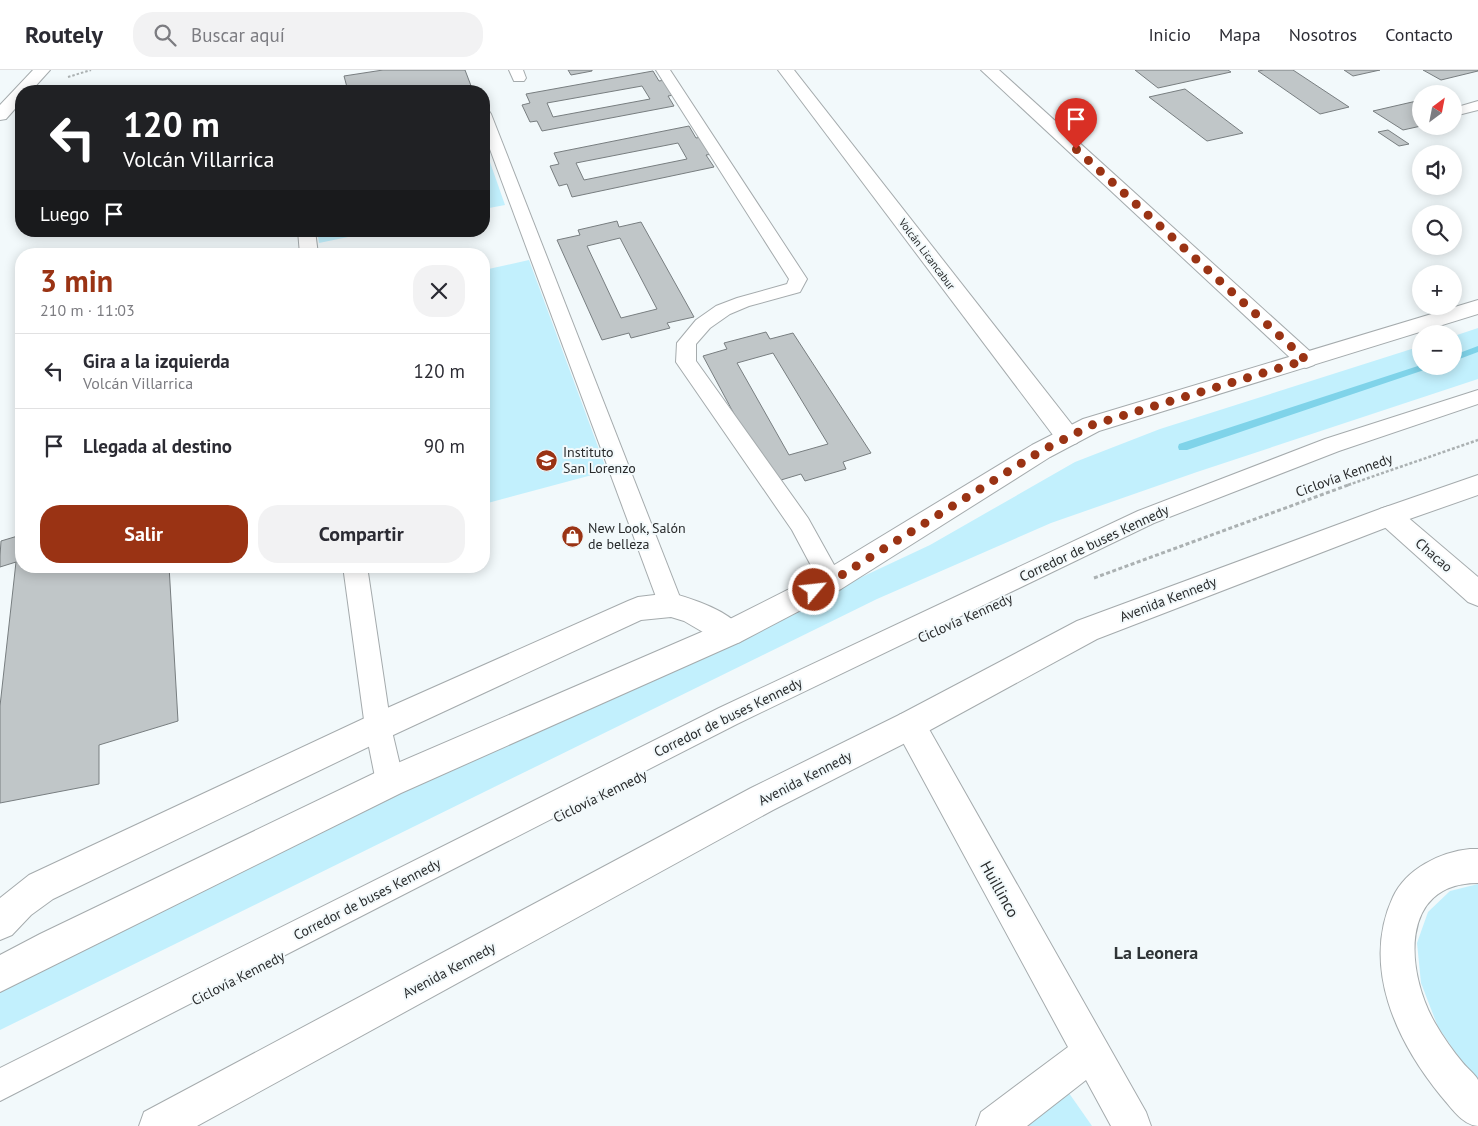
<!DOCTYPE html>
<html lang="es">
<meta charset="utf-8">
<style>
:root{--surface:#fff;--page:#f2f2f3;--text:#2b2b33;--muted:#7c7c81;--line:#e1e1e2;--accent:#9a3314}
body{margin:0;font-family:"PT Sans",sans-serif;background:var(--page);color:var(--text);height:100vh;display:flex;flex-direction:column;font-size:19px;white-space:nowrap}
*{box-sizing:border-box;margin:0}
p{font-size:16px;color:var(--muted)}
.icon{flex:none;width:28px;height:28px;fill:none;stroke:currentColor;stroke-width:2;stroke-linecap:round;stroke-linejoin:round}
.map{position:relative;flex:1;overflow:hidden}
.sheet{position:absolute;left:15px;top:178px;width:475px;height:325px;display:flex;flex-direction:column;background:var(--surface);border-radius:20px;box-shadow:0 2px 12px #0003}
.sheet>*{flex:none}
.banner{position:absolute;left:15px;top:15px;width:475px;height:152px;border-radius:20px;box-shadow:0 2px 12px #0003;background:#202124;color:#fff;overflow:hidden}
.needle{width:32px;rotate:32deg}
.controls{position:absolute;left:1412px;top:15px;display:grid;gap:10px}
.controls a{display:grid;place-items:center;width:50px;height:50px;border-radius:50%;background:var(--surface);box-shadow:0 2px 12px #0003;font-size:25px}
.pin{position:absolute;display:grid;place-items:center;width:42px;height:42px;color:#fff;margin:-51px -21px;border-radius:50% 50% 50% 0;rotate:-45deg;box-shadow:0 0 5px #0007}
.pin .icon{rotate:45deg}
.me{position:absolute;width:55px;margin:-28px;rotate:62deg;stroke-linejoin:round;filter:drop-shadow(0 0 4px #0008)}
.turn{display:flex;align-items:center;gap:18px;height:105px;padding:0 25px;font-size:22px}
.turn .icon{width:65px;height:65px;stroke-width:2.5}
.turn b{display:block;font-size:35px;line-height:42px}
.then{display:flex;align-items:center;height:48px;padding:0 25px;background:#0003;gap:10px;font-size:19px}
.round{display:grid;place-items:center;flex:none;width:52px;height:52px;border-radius:20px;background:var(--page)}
.summary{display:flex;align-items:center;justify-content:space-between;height:85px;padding:0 25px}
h1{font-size:30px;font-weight:800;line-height:38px;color:var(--accent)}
.cta{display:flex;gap:10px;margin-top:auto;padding:10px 25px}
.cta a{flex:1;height:58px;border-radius:20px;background:var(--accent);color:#fff;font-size:20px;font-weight:800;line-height:58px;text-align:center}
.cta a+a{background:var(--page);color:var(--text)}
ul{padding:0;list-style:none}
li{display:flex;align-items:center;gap:15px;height:75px;padding:0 25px;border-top:1px solid var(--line)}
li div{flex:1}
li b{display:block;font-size:19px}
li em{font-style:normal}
header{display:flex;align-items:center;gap:30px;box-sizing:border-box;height:70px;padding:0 25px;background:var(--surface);border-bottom:1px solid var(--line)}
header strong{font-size:24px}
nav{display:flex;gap:28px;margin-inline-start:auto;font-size:18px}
.search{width:350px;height:45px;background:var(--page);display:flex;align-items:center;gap:12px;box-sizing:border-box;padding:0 18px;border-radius:20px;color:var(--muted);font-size:19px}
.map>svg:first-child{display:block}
</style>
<header>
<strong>Routely</strong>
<div class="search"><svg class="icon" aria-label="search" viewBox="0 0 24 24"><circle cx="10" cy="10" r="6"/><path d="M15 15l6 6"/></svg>Buscar aquí</div>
<nav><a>Inicio</a><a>Mapa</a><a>Nosotros</a><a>Contacto</a></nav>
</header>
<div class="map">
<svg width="1478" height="1056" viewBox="0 0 1478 1056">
<rect width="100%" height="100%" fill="#f2f9fb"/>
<!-- green -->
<g fill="#c2f0fd">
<path d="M484,75L505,135L484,139Z"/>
<path d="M317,161H377L319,173Z"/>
<path d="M529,190L607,401L484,434V200Z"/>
<path d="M1478,258V309L1197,402L1051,453L877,529L0,960V911L930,475L1075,392L1160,359L1421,276V296H1454V266Z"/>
<path d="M1478,814V1010L1469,1002L1438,957L1421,913L1417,873L1428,842L1450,821Z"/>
<path d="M1064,1016L1092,1056H1019Z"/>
</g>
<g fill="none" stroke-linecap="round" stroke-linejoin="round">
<!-- stream -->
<g fill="#7fd3e9" fill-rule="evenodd">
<path d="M1478,276V282L1454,291V285Z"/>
<path d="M1421,295V296H1431L1430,298L1187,380H1179L1178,377L1179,374Z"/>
</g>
</g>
<!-- building -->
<g fill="#c0c6c8" stroke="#787e80" fill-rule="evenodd">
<path d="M383,0H465L473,21H348L344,6Z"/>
<path d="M568,0H592V1L571,5Z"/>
<path d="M1135,0H1228L1231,2L1158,18Z"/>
<path d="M1264,0H1293L1349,37L1320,44L1258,1Z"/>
<path d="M1344,0H1380L1353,6Z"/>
<path d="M1423,0H1478V1L1441,10Z"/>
<path d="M653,1L659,11L665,10L674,25L668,26L674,36L542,61L537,51L530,52L522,35L530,33L526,24ZM642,16L650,29L553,47L547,33Z"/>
<path d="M1185,19L1243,63L1207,71L1149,27Z"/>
<path d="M1421,30V56L1403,60L1373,41Z"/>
<path d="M689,56L696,68L702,67L713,84L706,85L714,97L572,127L567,114L559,116L550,96L559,94L554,83ZM678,73L687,89L584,110L576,93Z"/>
<path d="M1388,60L1409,74L1399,76L1378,62Z"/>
<path d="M617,151L619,157L641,152L694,247L667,253L670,258L631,268L629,263L602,270L557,170L580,165L578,160ZM620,168L657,239L621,248L587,176Z"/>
<path d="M766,262L770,269L793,263L871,383L843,392L846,399L805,411L801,404L771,413L703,286L727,279L724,273ZM773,283L828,374L789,385L737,293Z"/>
<path d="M21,465V496H169L178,651L99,675V714L0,733V636L16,492L0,497V486L1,471Z"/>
</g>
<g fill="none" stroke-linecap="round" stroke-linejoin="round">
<defs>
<g id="lane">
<path d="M509,0H523L526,8L524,11H514Z"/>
<path d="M656,0H670L807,209L800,222L749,236L730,244L710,258L696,274V291L808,448L843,511L839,518L831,521L823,518L792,460L676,292L677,273L696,250L716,236L737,228L787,214L789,209Z"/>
<path d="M1478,31V40L1458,45L1454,44V38Z"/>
<path d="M484,40L489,41L491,44L683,535L679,542L671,545L663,542L659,535L484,63Z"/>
<path d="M298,161H315L318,184H300Z"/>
<path d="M1478,320V334L1339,381L1154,453L737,654L0,1031V998L719,638L1138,441L1325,369Z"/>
<path d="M343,496H367L391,657L404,712L400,721L390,725L380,721L376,712L365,657Z"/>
</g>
<g id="street">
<path d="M778,0H794L1077,361L1080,367L1077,373L1068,376L1059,373Z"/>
<path d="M981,0H999L1314,285L1317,290L1314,295L1306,298L1298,295Z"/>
<path d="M1389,436L1398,439L1478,507V536L1468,532L1380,453L1376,446L1380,439Z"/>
<path d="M671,523C693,529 734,542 744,563L740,572L730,575L720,572L684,551L671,547L641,550L389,667L53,829L31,845L12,865L0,870V828L29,805L367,647L628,531L638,527Z"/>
<path d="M910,641L921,645L1146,1042L1151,1056H1111L1086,1010L1027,1056H976L981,1042L1068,977L899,665L895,655L899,645Z"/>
<path d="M1470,779H1478V813C1398,813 1406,903 1435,953C1443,967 1453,981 1463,993C1467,998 1476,1005 1478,1010C1478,1018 1478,1046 1478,1056C1462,1055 1451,1037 1441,1026C1396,971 1361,896 1393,827C1406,799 1440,782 1470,779Z"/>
</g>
<g id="primary">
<path d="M33,0H50L31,21H21V32L6,49L0,50V35Z"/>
<path d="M1478,230V244L1099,361L1050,387L841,519L740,572L401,723L0,922V885L40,864L379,701L720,554L821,503L1032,375L1083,349Z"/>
<path d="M1478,405V425L1398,453L1097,569L921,665L773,740L197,1056H139L144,1042L751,718L899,645L1077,551L1380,439Z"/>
</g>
</defs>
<!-- lane casing -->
<use href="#lane" stroke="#a5abad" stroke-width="2"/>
<!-- street casing -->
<use href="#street" stroke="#a5abad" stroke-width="2"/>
<!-- primary casing -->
<use href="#primary" stroke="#a5abad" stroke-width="2"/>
<!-- path-far2 -->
<path stroke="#abb1b2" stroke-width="2" stroke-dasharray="2.5 2" stroke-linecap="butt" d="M68,7L91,0"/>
<!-- path-far1 -->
<path stroke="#abb1b2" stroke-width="2.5" stroke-dasharray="3 2" stroke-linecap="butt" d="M1348,415L1478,370"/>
<!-- path -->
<path stroke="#abb1b2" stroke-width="3" stroke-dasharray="4 2.5" stroke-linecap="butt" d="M1094,508L1351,414"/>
<!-- lane -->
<use href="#lane" fill="#fff" fill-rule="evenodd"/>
<!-- street -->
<use href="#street" fill="#fff" fill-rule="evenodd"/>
<!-- primary -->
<use href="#primary" fill="#fff" fill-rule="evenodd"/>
</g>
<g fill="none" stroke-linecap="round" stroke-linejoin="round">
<!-- route -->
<path stroke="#9a3314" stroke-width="9" stroke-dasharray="0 16.2" d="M814,520L832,511L1041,381L1092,355L1306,290L1076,79"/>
</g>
<!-- icons -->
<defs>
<symbol id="school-disc" viewBox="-11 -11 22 22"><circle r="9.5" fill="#9a3314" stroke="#f2f9fb"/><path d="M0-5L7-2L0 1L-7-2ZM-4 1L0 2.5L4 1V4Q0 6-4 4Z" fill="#fff"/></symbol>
<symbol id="shop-disc" viewBox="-11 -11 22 22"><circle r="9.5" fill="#9a3314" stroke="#f2f9fb"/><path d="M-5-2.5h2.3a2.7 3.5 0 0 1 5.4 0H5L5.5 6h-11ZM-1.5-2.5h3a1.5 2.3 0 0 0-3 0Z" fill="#fff"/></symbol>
</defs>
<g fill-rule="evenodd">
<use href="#school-disc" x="534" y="378" width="25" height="25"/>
<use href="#shop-disc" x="560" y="454" width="25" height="25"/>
</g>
<g text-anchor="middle" stroke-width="4" stroke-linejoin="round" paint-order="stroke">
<!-- far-street labels -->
<g font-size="11" fill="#292b2c" stroke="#f2f9fb">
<text transform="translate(927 184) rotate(53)" y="4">Volcán Licancabur</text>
</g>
<!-- poi labels -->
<g font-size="14" fill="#292b2c" stroke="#f2f9fb" text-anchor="start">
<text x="563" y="387">Instituto<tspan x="563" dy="16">San Lorenzo</tspan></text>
<text x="588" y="463">New Look, Salón<tspan x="588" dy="16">de belleza</tspan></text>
</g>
<!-- street labels -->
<g font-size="14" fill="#292b2c" stroke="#f2f9fb">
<text transform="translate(1344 405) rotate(-20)" y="5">Ciclovía Kennedy</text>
<text transform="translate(1094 473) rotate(-25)" y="5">Corredor de buses Kennedy</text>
<text transform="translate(1434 485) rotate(41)" y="5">Chacao</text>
<text transform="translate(1168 529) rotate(-21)" y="5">Avenida Kennedy</text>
<text transform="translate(965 548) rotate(-24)" y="5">Ciclovía Kennedy</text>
<text transform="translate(728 647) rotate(-26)" y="5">Corredor de buses Kennedy</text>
<text transform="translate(805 708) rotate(-27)" y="5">Avenida Kennedy</text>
<text transform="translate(600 726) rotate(-26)" y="5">Ciclovía Kennedy</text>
<text transform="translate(367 829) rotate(-27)" y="5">Corredor de buses Kennedy</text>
<text transform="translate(449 900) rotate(-28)" y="5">Avenida Kennedy</text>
<text transform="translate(238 908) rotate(-27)" y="5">Ciclovía Kennedy</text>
</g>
<!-- near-street labels -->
<g font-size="16" fill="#292b2c" stroke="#f2f9fb">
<text transform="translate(1000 819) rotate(61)" y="6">Huillinco</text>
</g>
<!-- near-neighbourhood labels -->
<g font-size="18" font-weight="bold" fill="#303537" stroke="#f2f9fb">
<text x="1156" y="889">La Leonera</text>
</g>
</g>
</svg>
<div class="controls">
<a><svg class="needle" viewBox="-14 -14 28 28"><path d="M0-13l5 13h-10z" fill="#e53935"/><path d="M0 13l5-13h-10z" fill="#7c7c81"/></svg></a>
<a><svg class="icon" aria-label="sound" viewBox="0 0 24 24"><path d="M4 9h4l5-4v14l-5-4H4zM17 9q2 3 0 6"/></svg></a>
<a><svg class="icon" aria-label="search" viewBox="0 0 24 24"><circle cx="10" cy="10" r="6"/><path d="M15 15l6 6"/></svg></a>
<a>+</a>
<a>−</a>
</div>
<div class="pin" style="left:1076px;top:79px;background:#d93025"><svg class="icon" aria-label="arrive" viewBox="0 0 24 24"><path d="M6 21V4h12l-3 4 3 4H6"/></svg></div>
<svg class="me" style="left:814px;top:520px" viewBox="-20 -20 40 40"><circle r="17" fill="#9a3314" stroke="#fff" stroke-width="3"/><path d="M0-11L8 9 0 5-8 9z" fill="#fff"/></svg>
<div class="banner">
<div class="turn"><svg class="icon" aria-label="left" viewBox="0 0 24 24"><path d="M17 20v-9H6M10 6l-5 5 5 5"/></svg><div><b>120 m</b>Volcán Villarrica</div></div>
<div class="then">Luego<svg class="icon" aria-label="arrive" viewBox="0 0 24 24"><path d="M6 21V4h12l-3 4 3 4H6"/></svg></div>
</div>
<section class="sheet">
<div class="summary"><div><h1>3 min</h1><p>210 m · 11:03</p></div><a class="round"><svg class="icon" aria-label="close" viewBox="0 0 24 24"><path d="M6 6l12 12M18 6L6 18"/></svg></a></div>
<ul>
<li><svg class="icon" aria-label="left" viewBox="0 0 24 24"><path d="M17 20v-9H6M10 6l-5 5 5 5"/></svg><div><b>Gira a la izquierda</b><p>Volcán Villarrica</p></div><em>120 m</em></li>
<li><svg class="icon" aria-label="arrive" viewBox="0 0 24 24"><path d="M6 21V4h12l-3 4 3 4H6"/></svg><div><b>Llegada al destino</b></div><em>90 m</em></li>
</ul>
<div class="cta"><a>Salir</a><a>Compartir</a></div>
</section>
</div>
